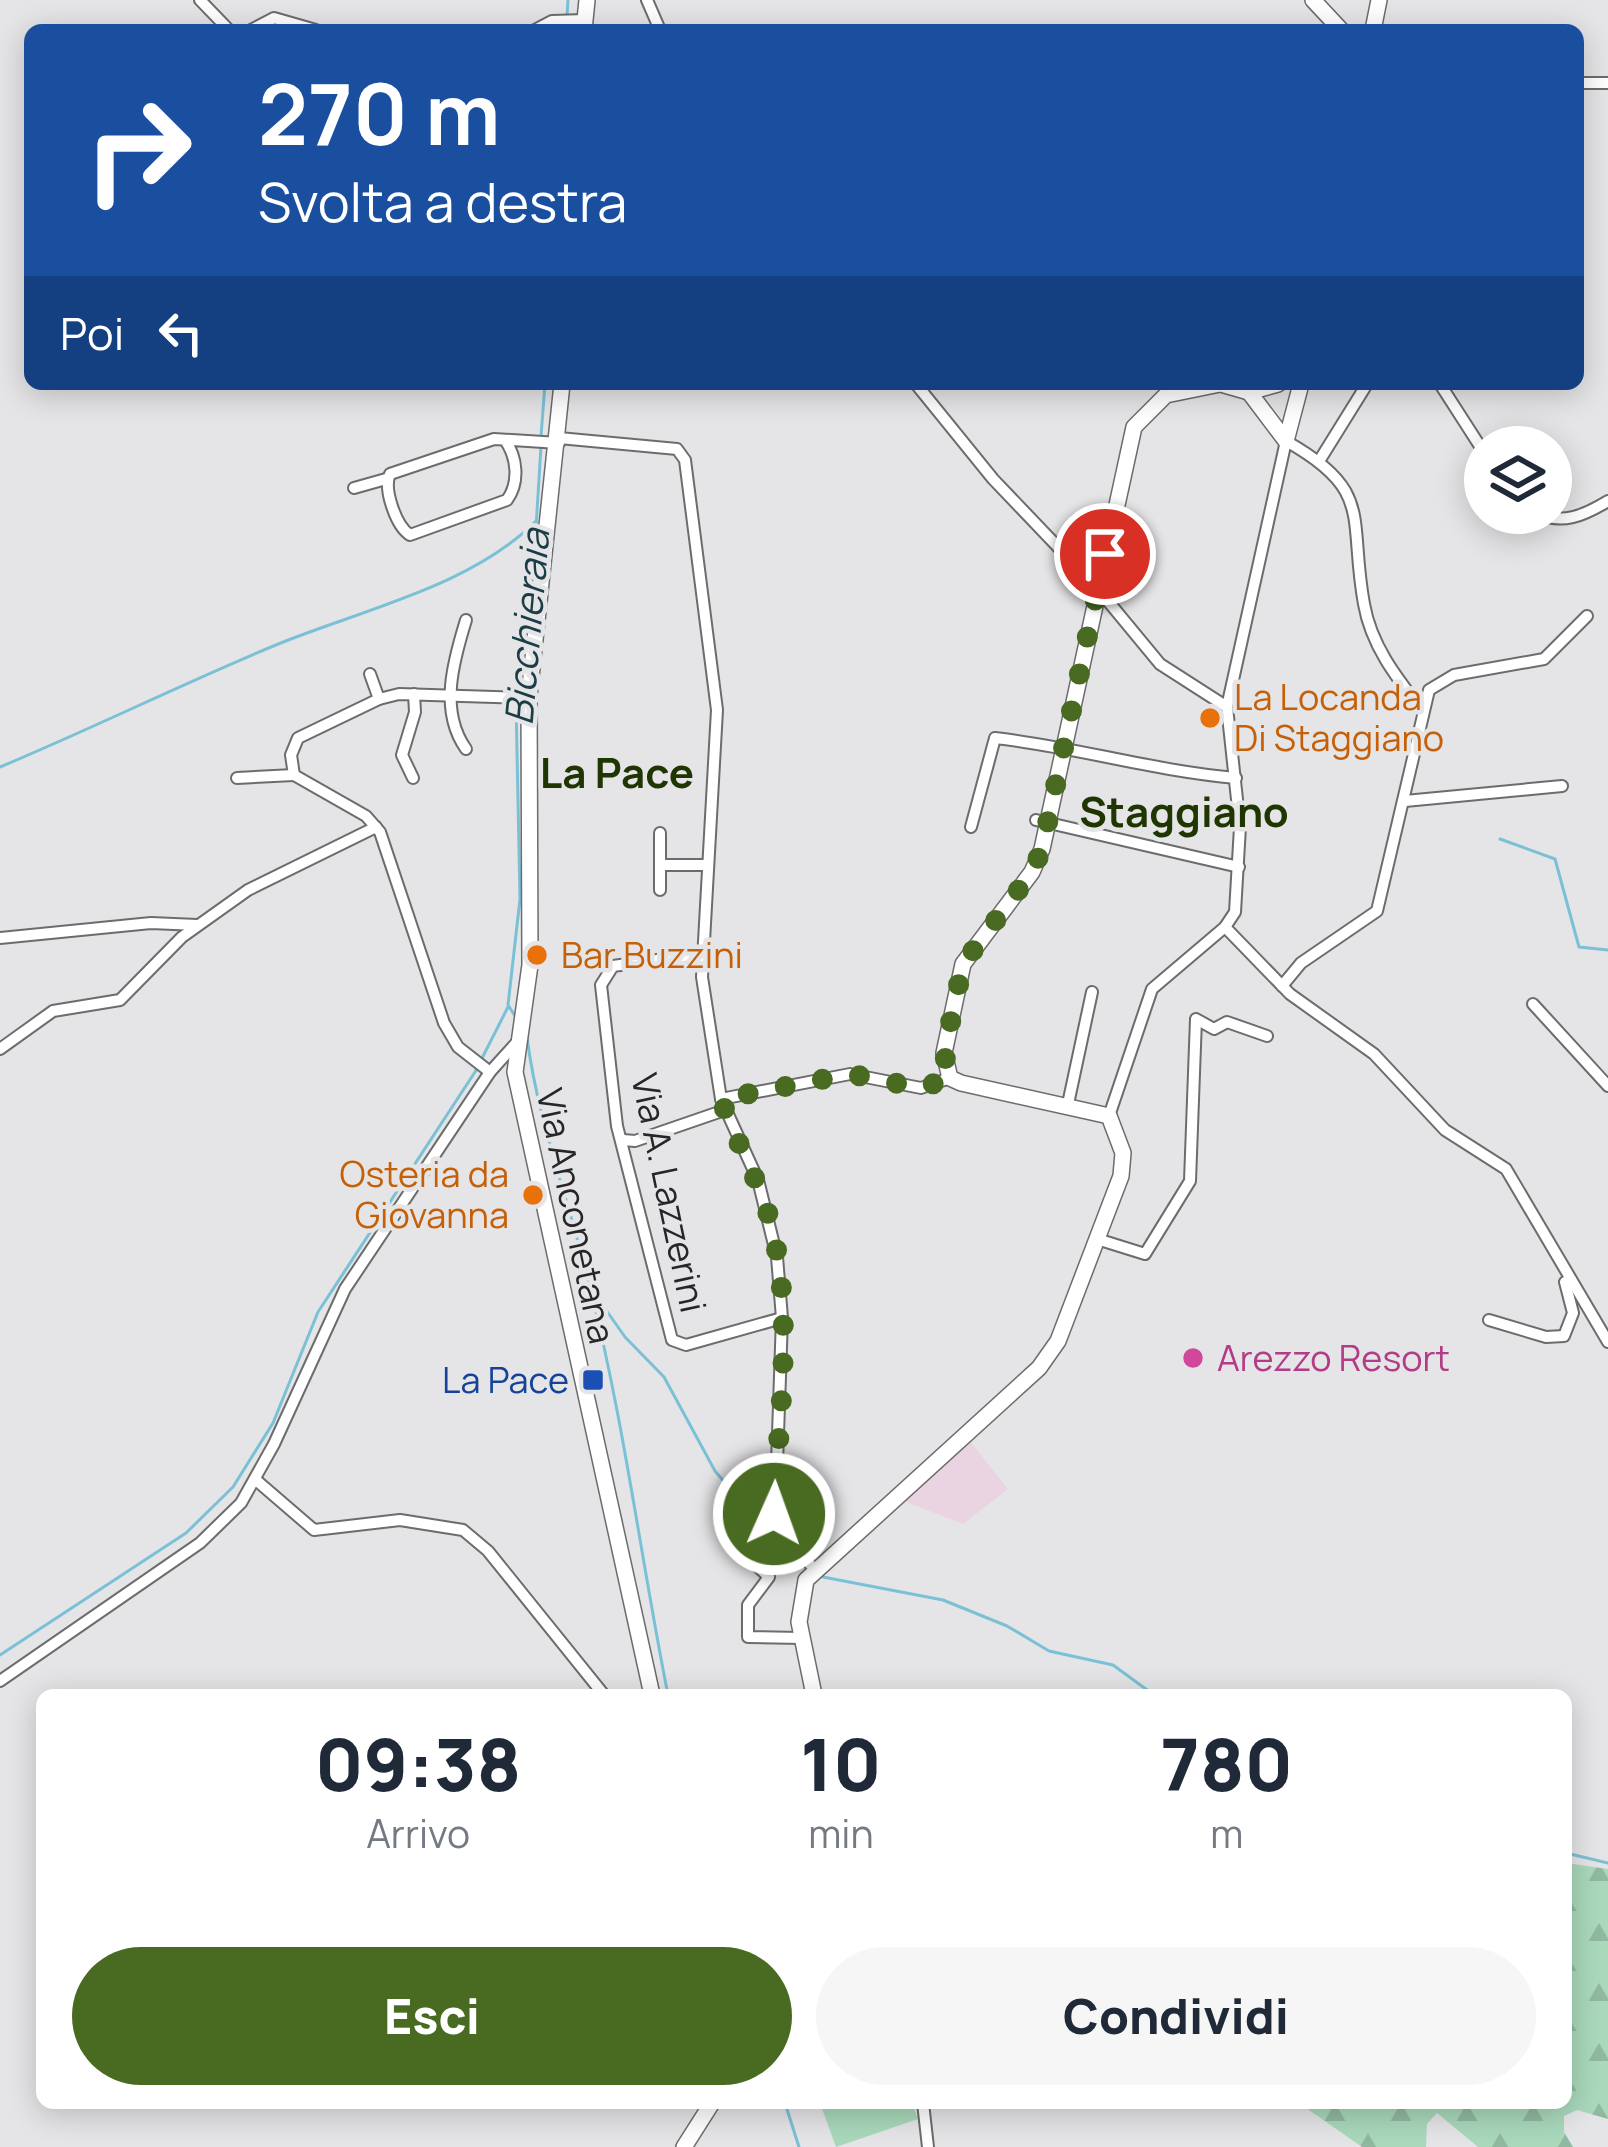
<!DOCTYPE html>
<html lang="it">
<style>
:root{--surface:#fff;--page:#f6f6f7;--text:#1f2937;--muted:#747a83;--accent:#486a21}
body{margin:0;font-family:Manrope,sans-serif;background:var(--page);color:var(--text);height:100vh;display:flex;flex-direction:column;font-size:45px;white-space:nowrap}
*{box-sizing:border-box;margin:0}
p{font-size:39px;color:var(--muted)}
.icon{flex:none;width:66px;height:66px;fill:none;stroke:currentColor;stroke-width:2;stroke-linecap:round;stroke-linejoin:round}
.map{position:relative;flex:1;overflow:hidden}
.sheet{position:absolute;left:36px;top:1689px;width:1536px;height:420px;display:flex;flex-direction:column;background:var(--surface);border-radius:18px;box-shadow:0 6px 30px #0003}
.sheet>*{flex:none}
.top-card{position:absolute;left:24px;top:24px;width:1560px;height:366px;border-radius:18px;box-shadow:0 6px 30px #0003;background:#1a4fa0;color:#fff;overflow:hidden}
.controls{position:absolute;left:1464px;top:426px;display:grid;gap:24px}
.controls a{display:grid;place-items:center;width:108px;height:108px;border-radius:50%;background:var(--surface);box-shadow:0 6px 30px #0003;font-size:60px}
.pin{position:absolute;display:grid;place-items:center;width:102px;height:102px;color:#fff;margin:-51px;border:6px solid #fff;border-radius:50%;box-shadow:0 3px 12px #0007}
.me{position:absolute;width:132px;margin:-66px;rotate:2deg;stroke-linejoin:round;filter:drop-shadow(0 0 9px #0008)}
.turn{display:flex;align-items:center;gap:42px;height:252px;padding:0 36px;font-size:54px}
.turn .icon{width:156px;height:156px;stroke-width:2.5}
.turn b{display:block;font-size:84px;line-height:102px}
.then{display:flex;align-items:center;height:114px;padding:0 36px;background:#0003;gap:24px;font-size:45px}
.eta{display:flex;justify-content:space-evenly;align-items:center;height:204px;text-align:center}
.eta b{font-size:72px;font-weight:800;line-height:84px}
.cta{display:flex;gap:24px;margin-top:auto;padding:24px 36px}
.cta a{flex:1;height:138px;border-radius:72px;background:var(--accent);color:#fff;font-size:48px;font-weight:800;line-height:138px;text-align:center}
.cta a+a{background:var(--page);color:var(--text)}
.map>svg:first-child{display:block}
</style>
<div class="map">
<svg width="1608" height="2147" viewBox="0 0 1608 2147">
<defs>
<pattern id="forest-firs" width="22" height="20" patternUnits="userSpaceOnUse" patternTransform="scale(3)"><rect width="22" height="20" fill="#a9d8bb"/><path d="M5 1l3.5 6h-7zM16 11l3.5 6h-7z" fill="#91b9a1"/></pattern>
</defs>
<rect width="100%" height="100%" fill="#e5e5e7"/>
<!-- education -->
<path fill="#ebd4e1" d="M968,1439L1008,1489L963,1524L901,1500Z"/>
<!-- forest -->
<path fill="url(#forest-firs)" d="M1566,1863L1608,1869V2119L1577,2110L1564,2116V2132L1573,2147H1478L1437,2113L1427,2124L1426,2147H1362L1299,2103H1566Z"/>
<!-- pitch -->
<path fill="#a9d8bb" d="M820,2103H912L918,2119L836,2147Z"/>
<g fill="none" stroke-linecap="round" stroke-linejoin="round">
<!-- stream -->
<g stroke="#7bc1d6" stroke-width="3">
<path d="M567,16L568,0"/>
<path d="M541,436L545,384"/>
<path d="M515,692L535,544L541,446"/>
<path d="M516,702L520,899L508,1005L517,1019"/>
<path d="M0,767C91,729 180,685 271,647C356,611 470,588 536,521"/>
<path d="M1500,839L1555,859L1579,947L1608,950"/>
<path d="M527,1037C538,1124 570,1203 590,1287C624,1422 641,1559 668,1695"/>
<path d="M592,1290L625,1337L664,1377L715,1471L777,1544"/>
<path d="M823,1577L943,1600L1007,1626L1049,1651L1113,1665L1154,1695"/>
<path d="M0,1655L186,1533L233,1487L273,1423L318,1312L475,1072L508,1007"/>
<path d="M1566,1853L1608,1863"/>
<path d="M785,2103L799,2147"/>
</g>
<defs>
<g id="street">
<path d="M200,0L229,30"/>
<path d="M647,0L660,30"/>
<path d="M251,30L274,18L316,30"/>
<path d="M535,30L552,21L585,20"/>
<path d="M1578,83H1608"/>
<path d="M916,384L993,479L1098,589L1160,664L1227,707"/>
<path d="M1440,384L1485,454"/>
<path d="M559,438L677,449L685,460L717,710L702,977L721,1099L758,1180L777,1257L782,1318L775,1521L814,1569"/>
<path d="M505,440C517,457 520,482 507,500L410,535C396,526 383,489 390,474L494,439L559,443"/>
<path d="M1321,458L1367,384"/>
<path d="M354,488L386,479"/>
<path d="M1535,513C1563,525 1583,516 1608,501"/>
<path d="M466,620C453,662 439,711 466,749"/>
<path d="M370,674L379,699"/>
<path d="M237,778L294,775"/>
<path d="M413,778L402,755L415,712L414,694"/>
<path d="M1405,801L1562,786"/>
<path d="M1036,820L1239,867"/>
<path d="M971,827L995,738C1076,747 1154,771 1236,778"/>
<path d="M660,833V890"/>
<path d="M660,865H704"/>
<path d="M1225,927L1290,994L1374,1054L1445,1130L1506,1169L1608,1342"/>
<path d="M0,938L151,923L197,925"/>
<path d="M702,960L686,956L613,966L601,985L617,1126L672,1340L686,1345L782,1318"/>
<path d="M1282,986L1301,963L1377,911L1429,690L1454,675L1544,659L1587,616"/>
<path d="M1533,1004L1608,1086"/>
<path d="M0,1049L53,1011L120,1000L182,937L248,890L376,827"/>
<path d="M490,1072L458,1047L444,1023L380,832L366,816L294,775L291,755L298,738L379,699L399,694L528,698"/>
<path d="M721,1099L850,1074L921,1088L950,1078"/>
<path d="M1068,1104L1092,992"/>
<path d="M1109,1116L1152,989L1225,927L1235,912L1240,827L1227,707L1286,441C1375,491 1348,517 1364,604C1371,645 1396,677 1421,709"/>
<path d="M623,1140L635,1141L725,1110"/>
<path d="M1097,1239L1145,1254L1190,1181L1196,1019L1214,1029L1227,1022L1267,1036"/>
<path d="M1489,1320L1546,1337L1564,1336L1573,1313L1565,1282"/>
<path d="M256,1480L314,1530L400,1520L463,1530L488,1551L604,1695"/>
<path d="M739,1549L769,1577L748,1605V1637L801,1638"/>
<path d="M0,1681L200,1543L241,1503L274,1444L345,1289L490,1072L518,1041"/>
<path d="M923,2103L928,2147"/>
</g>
<g id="secondary">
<path d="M1313,0L1341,30"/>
<path d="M584,30L587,0"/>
<path d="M1373,30L1379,0"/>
<path d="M562,384L529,696L530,965L515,1072L652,1695"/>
<path d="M1221,384L1249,392L1278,384"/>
<path d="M1249,392L1286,441"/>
<path d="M1286,441L1301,384"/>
<path d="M814,1695L799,1622L806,1580L1039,1368L1058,1341L1121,1176L1123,1153L1109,1116L961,1083L950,1078L944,1053L963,964L1032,872L1042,849L1134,427L1166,395L1220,384"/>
<path d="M684,2147L712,2103"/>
</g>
</defs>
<!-- street casing -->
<use href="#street" stroke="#6c6c6d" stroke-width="14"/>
<!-- secondary casing -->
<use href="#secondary" stroke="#6c6c6d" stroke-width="18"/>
<!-- street -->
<use href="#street" stroke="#fff" stroke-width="10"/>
<!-- secondary -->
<use href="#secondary" stroke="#fff" stroke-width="15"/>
</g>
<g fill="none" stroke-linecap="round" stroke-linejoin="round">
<!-- route -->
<path stroke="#486a21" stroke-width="21" stroke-dasharray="0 37.8" d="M774,1514C778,1423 793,1326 774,1237C764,1187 737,1146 721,1099L850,1074L921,1088L950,1078L944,1053L963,964L1032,872L1042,849L1105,554"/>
</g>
<!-- markers -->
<g fill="#e8710a" stroke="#e5e5e7" stroke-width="4.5">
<circle cx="1210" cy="718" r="12"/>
<circle cx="537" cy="955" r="12"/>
<circle cx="533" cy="1195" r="12"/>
</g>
<circle fill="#d1479c" stroke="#e5e5e7" stroke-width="4.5" cx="1193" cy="1358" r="12"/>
<rect fill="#1a4fb4" stroke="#e5e5e7" stroke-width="4.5" x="581" y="1368" width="24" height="24" rx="6"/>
<g text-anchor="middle" stroke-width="9" stroke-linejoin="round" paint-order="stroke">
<!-- food labels -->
<g font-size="36" fill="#c56008" stroke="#e5e5e7" text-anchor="start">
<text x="1234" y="710">La Locanda<tspan x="1234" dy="41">Di Staggiano</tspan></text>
<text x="561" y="968">Bar Buzzini</text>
<text x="509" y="1187" text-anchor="end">Osteria da<tspan x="509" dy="41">Giovanna</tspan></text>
</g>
<!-- street labels -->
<g font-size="36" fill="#262627" stroke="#e5e5e7">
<text transform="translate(669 1193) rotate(78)" y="13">Via A. Lazzerini</text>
<text transform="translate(576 1216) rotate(78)" y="13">Via Anconetana</text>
</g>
<!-- hotel labels -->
<g font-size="36" fill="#b23c85" stroke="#e5e5e7" text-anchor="start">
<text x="1217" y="1371">Arezzo Resort</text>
</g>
<!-- transit labels -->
<g font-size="36" fill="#164399" stroke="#e5e5e7" text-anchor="end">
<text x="569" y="1393">La Pace</text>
</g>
<!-- water labels -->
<g font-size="39" font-style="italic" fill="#1b3d47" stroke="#e5e5e7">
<text transform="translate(527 627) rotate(-85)" y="14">Bicchieraia</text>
</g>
<!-- quarter labels -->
<g font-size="42" font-weight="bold" fill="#203602" stroke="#e5e5e7">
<text x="617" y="788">La Pace</text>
<text x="1184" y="827">Staggiano</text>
</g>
</g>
</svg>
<div class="controls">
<a><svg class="icon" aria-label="layers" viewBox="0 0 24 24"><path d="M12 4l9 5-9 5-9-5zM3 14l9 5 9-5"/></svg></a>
</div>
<div class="pin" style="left:1105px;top:554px;background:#d93025"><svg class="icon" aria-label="arrive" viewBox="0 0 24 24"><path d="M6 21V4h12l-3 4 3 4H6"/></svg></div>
<svg class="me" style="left:774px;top:1514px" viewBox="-20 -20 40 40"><circle r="17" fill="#486a21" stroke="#fff" stroke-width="3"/><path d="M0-11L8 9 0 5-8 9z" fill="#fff"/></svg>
<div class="top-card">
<div class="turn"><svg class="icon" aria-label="right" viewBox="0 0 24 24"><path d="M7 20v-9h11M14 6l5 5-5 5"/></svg><div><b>270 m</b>Svolta a destra</div></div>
<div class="then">Poi<svg class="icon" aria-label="left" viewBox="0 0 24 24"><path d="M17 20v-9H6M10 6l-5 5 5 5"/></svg></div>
</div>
<section class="sheet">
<div class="eta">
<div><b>09:38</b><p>Arrivo</p></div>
<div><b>10</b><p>min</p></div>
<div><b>780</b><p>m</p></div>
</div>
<div class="cta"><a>Esci</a><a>Condividi</a></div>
</section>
</div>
